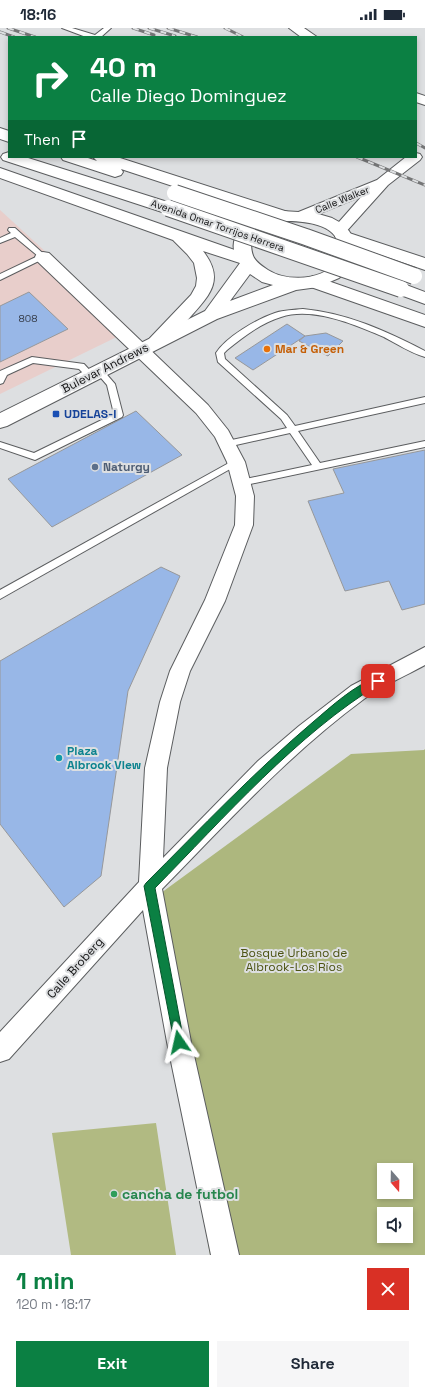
<!DOCTYPE html>
<meta charset="utf-8">
<style>
:root{--surface:#fff;--page:#f6f6f7;--text:#1f2937;--muted:#747a83;--accent:#0b8043}
body{margin:0;font-family:"Space Grotesk",sans-serif;background:var(--page);color:var(--text);height:100vh;display:flex;flex-direction:column;font-size:15px;white-space:nowrap}
*{box-sizing:border-box;margin:0}
p{font-size:13px;color:var(--muted)}
.icon{flex:none;width:22px;height:22px;fill:none;stroke:currentColor;stroke-width:2;stroke-linecap:round;stroke-linejoin:round}
.map{position:relative;height:1227px;overflow:hidden}
.details{display:flex;flex-direction:column;background:var(--surface);flex:1}
.details>*{flex:none}
.top-card{position:absolute;left:8px;top:8px;width:409px;height:122px;border-radius:0px;box-shadow:0 2px 6px #0003;background:#0b8043;color:#fff;overflow:hidden}
.needle{width:26px;rotate:160deg}
.tools{position:absolute;left:377px;top:1135px;display:grid;gap:8px}
.tools a{display:grid;place-items:center;width:36px;height:36px;border-radius:0px;background:var(--surface);box-shadow:0 2px 6px #0003;font-size:20px}
.pin{position:absolute;display:grid;place-items:center;width:34px;height:34px;color:#fff;margin:-17px;border-radius:8px;box-shadow:0 2px 6px #0006}
.me{position:absolute;width:44px;margin:-22px;rotate:349deg;stroke-linejoin:round;filter:drop-shadow(0 0 3px #0008)}
.turn{display:flex;align-items:center;gap:14px;height:84px;padding:0 16px;font-size:18px}
.turn .icon{width:52px;height:52px;stroke-width:2.5}
.turn b{display:block;font-size:28px;line-height:34px}
.then{display:flex;align-items:center;height:38px;padding:0 16px;background:#0003;gap:8px;font-size:15px}
.round{display:grid;place-items:center;flex:none;width:42px;height:42px;border-radius:0px;background:var(--page)}
.headline{display:flex;align-items:center;justify-content:space-between;height:68px;padding:0 16px}
h1{font-size:24px;font-weight:600;line-height:30px;color:var(--accent)}
.action{display:flex;gap:8px;margin-top:auto;padding:8px 16px}
.action a{flex:1;height:46px;border-radius:0px;background:var(--accent);color:#fff;font-size:16px;font-weight:600;line-height:46px;text-align:center}
.action a+a{background:var(--page);color:var(--text)}
.status{display:flex;justify-content:space-between;align-items:center;height:28px;padding:0 20px;background:var(--surface);direction:ltr}
.status svg{height:11px;fill:currentColor}
.map>svg:first-child{display:block}
</style>
<div class="status"><b>18:16</b><svg viewBox="0 0 49 12"><path d="M0 12V9h3v3zM5 12V6h3v6zM10 12V3h3v9zM15 12V0h3v12zM26 1h20v11H26zM47 4h2v5h-2z"/></svg></div>
<div class="map">
<svg width="425" height="1227" viewBox="0 0 425 1227">
<rect width="100%" height="100%" fill="#dddfe1"/>
<!-- education -->
<path fill="#e8cecb" d="M0,182L131,302L0,366Z"/>
<!-- green -->
<path fill="#b1ba82" d="M156,1095L176,1227H71L52,1105Z"/>
<!-- forest -->
<path fill="#adb77e" fill-rule="evenodd" d="M425,721V1227H210L150,873L351,726L424,722ZM384,1142H406V1164H384ZM384,1186H406V1208H384Z"/>
<!-- building -->
<g fill="#98b7e7" stroke="#97989a">
<path d="M29,264L68,301L0,334V278Z"/>
<path d="M287,296L305,308L253,342L235,330Z"/>
<path d="M326,305L343,313L328,328L299,313L305,308Z"/>
<path d="M136,383L182,427L52,499L8,451Z"/>
<path d="M425,422V576L402,582L389,553L345,563L308,473L344,465L333,441Z"/>
<path d="M161,539L180,548L128,663L101,848L64,879L0,796V633Z"/>
</g>
<g fill="none" stroke-linecap="round" stroke-linejoin="round">
<defs>
<g id="lane">
<path d="M62,0H72L95,7L104,0H111L101,9H86Z"/>
<path d="M9,200H15L47,229L0,252V246L38,228L15,209L0,215V210L11,205L8,202Z"/>
<path d="M303,281C347,285 386,303 425,323V329C411,325 397,316 384,309C356,297 312,278 281,289C261,295 243,309 227,322L224,325L225,331L287,387L295,398L425,369V375L298,403L320,435L425,413V419L241,458L238,457L236,455L238,453L241,452L312,437L290,405L227,419L224,418L223,416L227,413L287,400L281,391L218,334L216,325C226,309 257,291 275,285C284,282 293,282 303,281Z"/>
<path d="M32,329L84,336L95,348L94,350H88L79,341L33,335L7,347L3,355L0,356V343Z"/>
<path d="M99,340L102,341L115,356L123,387L122,389L35,432L0,420V414L34,425L114,386L107,357L95,343Z"/>
<path d="M236,431L240,434L239,436L0,571V562Z"/>
</g>
<g id="street">
<path d="M289,0H304L317,9H301Z"/>
<path d="M416,65L425,68V77L416,74Z"/>
<path d="M416,125L420,126L422,129L420,132L388,157L344,206L339,208L334,206L331,203L362,168L306,191L301,193L296,191L293,188L296,185L377,152L406,129H416Z"/>
<path d="M43,224L49,225L208,377L228,402L245,434L254,468L253,497L225,573L190,643L180,674L167,740L163,830L258,733L299,698L351,658L425,619V637C405,648 382,658 364,671C289,726 227,795 162,861L191,1014L239,1227H211L167,1014L143,882L9,1031L0,1034V1004L139,854L145,740L160,674L170,643L205,572L235,497L236,468L227,434L215,409L196,385L37,233L35,229L37,225Z"/>
</g>
<path id="secondary" d="M282,183L315,185L332,190L341,195L349,203L356,215V230L348,242L339,250L318,259L296,262L217,291L7,398L0,400V385L205,283L240,235C218,204 258,189 282,183ZM284,193C303,193 338,195 339,220C339,224 340,228 338,232C324,253 287,254 268,242C254,233 251,229 251,213L261,202ZM250,246L262,254L273,257L230,273Z"/>
<g id="primary">
<path d="M0,100L9,103V114L0,111Z"/>
<path d="M9,124V129H25L174,176L176,180L174,184L168,185L162,184L3,132L1,129L3,126Z"/>
<path d="M61,129H85L97,133L93,129H117L288,184L290,188L288,192L282,193L276,192L121,141L123,144L121,147L115,149L63,132Z"/>
<path d="M0,140L249,227L252,231L249,235L243,236L203,223C224,250 212,265 192,287C183,298 172,308 162,318L156,320L150,318L147,314L150,310L191,267L196,258L197,250L194,235L187,226L173,212L0,150Z"/>
<path d="M343,203L425,230V242L337,212L335,208L337,204Z"/>
<path d="M314,248L425,287V299L308,258L305,254L308,250Z"/>
<path d="M401,255L425,264V276L395,265L392,261L395,257Z"/>
</g>
</defs>
<!-- lane casing -->
<use href="#lane" stroke="#5b5d5f" stroke-width="2"/>
<!-- street casing -->
<use href="#street" stroke="#5b5d5f" stroke-width="2"/>
<!-- secondary casing -->
<use href="#secondary" stroke="#5b5d5f" stroke-width="2"/>
<!-- primary casing -->
<use href="#primary" stroke="#5b5d5f" stroke-width="2"/>
<!-- lane -->
<use href="#lane" fill="#fff" fill-rule="evenodd"/>
<!-- street -->
<use href="#street" fill="#fff" fill-rule="evenodd"/>
<!-- secondary -->
<use href="#secondary" fill="#fff" fill-rule="evenodd"/>
<!-- primary -->
<use href="#primary" fill="#fff" fill-rule="evenodd"/>
<defs>
<g id="rail">
<path d="M8,0L35,9"/>
<path d="M133,0L154,7"/>
<path d="M149,0L175,8"/>
<path d="M168,0L197,9"/>
<path d="M225,0L243,9"/>
<path d="M0,4L14,9"/>
<path d="M416,115L425,120"/>
<path d="M357,129L425,157"/>
</g>
</defs>
<!-- rail casing -->
<use href="#rail" stroke="#757677" stroke-width="3"/>
<!-- rail -->
<use href="#rail" stroke="#dddfe1" stroke-width="2" stroke-dasharray="6" stroke-linecap="butt"/>
<defs>
<g id="primary-bridge">
<path d="M175,165L306,209L414,248"/>
<path d="M168,180L401,261"/>
</g>
</defs>
<!-- primary-bridge casing -->
<use href="#primary-bridge" stroke="#5b5d5f" stroke-width="18" stroke-linecap="butt"/>
<!-- primary-bridge -->
<use href="#primary-bridge" stroke="#fff" stroke-width="16"/>
</g>
<!-- route -->
<path fill="#0b8043" stroke="#07532c" d="M378,649L381,650L382,653L381,655C297,706 224,790 155,860L184,1014L183,1018L179,1019L175,1018L144,858L146,855C201,800 254,744 313,694C332,678 354,657 378,649Z"/>
<!-- markers -->
<circle fill="#e8710a" stroke="#dddfe1" stroke-width="1.5" cx="267" cy="321" r="4"/>
<rect fill="#1a4fb4" stroke="#dddfe1" stroke-width="1.5" x="52" y="382" width="8" height="8" rx="2"/>
<circle fill="#5c6f8a" stroke="#dddfe1" stroke-width="1.5" cx="95" cy="439" r="4"/>
<circle fill="#0f9aa8" stroke="#dddfe1" stroke-width="1.5" cx="59" cy="730" r="4"/>
<circle fill="#2e9e5b" stroke="#dddfe1" stroke-width="1.5" cx="114" cy="1166" r="4"/>
<g text-anchor="middle" stroke-width="4" stroke-linejoin="round" paint-order="stroke">
<!-- far-street labels -->
<g font-size="10" fill="#121213" stroke="#dddfe1">
<text transform="translate(342 171) rotate(-22)" y="4">Calle Walker</text>
<text transform="translate(218 197) rotate(19)" y="4">Avenida Omar Torrijos Herrera</text>
</g>
<!-- number labels -->
<g font-size="10" fill="#343b48">
<text x="28" y="294">808</text>
</g>
<!-- food labels -->
<g font-size="12" font-weight="bold" fill="#c56008" stroke="#dddfe1" text-anchor="start">
<text x="275" y="325">Mar &amp; Green</text>
</g>
<!-- street labels -->
<g font-size="12" fill="#121213" stroke="#dddfe1">
<text transform="translate(105 340) rotate(-27)" y="4">Bulevar Andrews</text>
<text transform="translate(75 940) rotate(-48)" y="4">Calle Broberg</text>
</g>
<!-- transit labels -->
<g font-size="12" font-weight="bold" fill="#164399" stroke="#dddfe1" text-anchor="start">
<text x="64" y="390">UDELAS-I</text>
</g>
<!-- service labels -->
<g font-size="12" font-weight="bold" fill="#4e5e75" stroke="#dddfe1" text-anchor="start">
<text x="103" y="443">Naturgy</text>
</g>
<!-- culture labels -->
<g font-size="12" font-weight="bold" fill="#0d838f" stroke="#dddfe1" text-anchor="start">
<text x="67" y="727">Plaza<tspan x="67" dy="14">Albrook View</tspan></text>
</g>
<!-- park labels -->
<g font-size="12" fill="#4d5414" stroke="#dddfe1">
<text x="294" y="929">Bosque Urbano de<tspan x="294" dy="14">Albrook-Los Ríos</tspan></text>
</g>
<!-- near-leisure labels -->
<g font-size="14" font-weight="bold" fill="#27864d" stroke="#dddfe1" text-anchor="start">
<text x="122" y="1171">cancha de futbol</text>
</g>
</g>
</svg>
<div class="tools">
<a><svg class="needle" viewBox="-14 -14 28 28"><path d="M0-13l5 13h-10z" fill="#e53935"/><path d="M0 13l5-13h-10z" fill="#747a83"/></svg></a>
<a><svg class="icon" aria-label="sound" viewBox="0 0 24 24"><path d="M4 9h4l5-4v14l-5-4H4zM17 9q2 3 0 6"/></svg></a>
</div>
<div class="pin" style="left:378px;top:653px;background:#d93025"><svg class="icon" aria-label="arrive" viewBox="0 0 24 24"><path d="M6 21V4h12l-3 4 3 4H6"/></svg></div>
<svg class="me" style="left:179px;top:1014px" viewBox="-20 -20 40 40"><path d="M0-17L14 15 0 8-14 15z" fill="#0b8043" stroke="#fff" stroke-width="4"/></svg>
<div class="top-card">
<div class="turn"><svg class="icon" aria-label="right" viewBox="0 0 24 24"><path d="M7 20v-9h11M14 6l5 5-5 5"/></svg><div><b>40 m</b>Calle Diego Dominguez</div></div>
<div class="then">Then<svg class="icon" aria-label="arrive" viewBox="0 0 24 24"><path d="M6 21V4h12l-3 4 3 4H6"/></svg></div>
</div>
</div>
<section class="details">
<div class="headline"><div><h1>1 min</h1><p>120 m · 18:17</p></div><a class="round" style="background:#d93025;color:#fff"><svg class="icon" aria-label="close" viewBox="0 0 24 24"><path d="M6 6l12 12M18 6L6 18"/></svg></a></div>
<div class="action"><a>Exit</a><a>Share</a></div>
</section>
